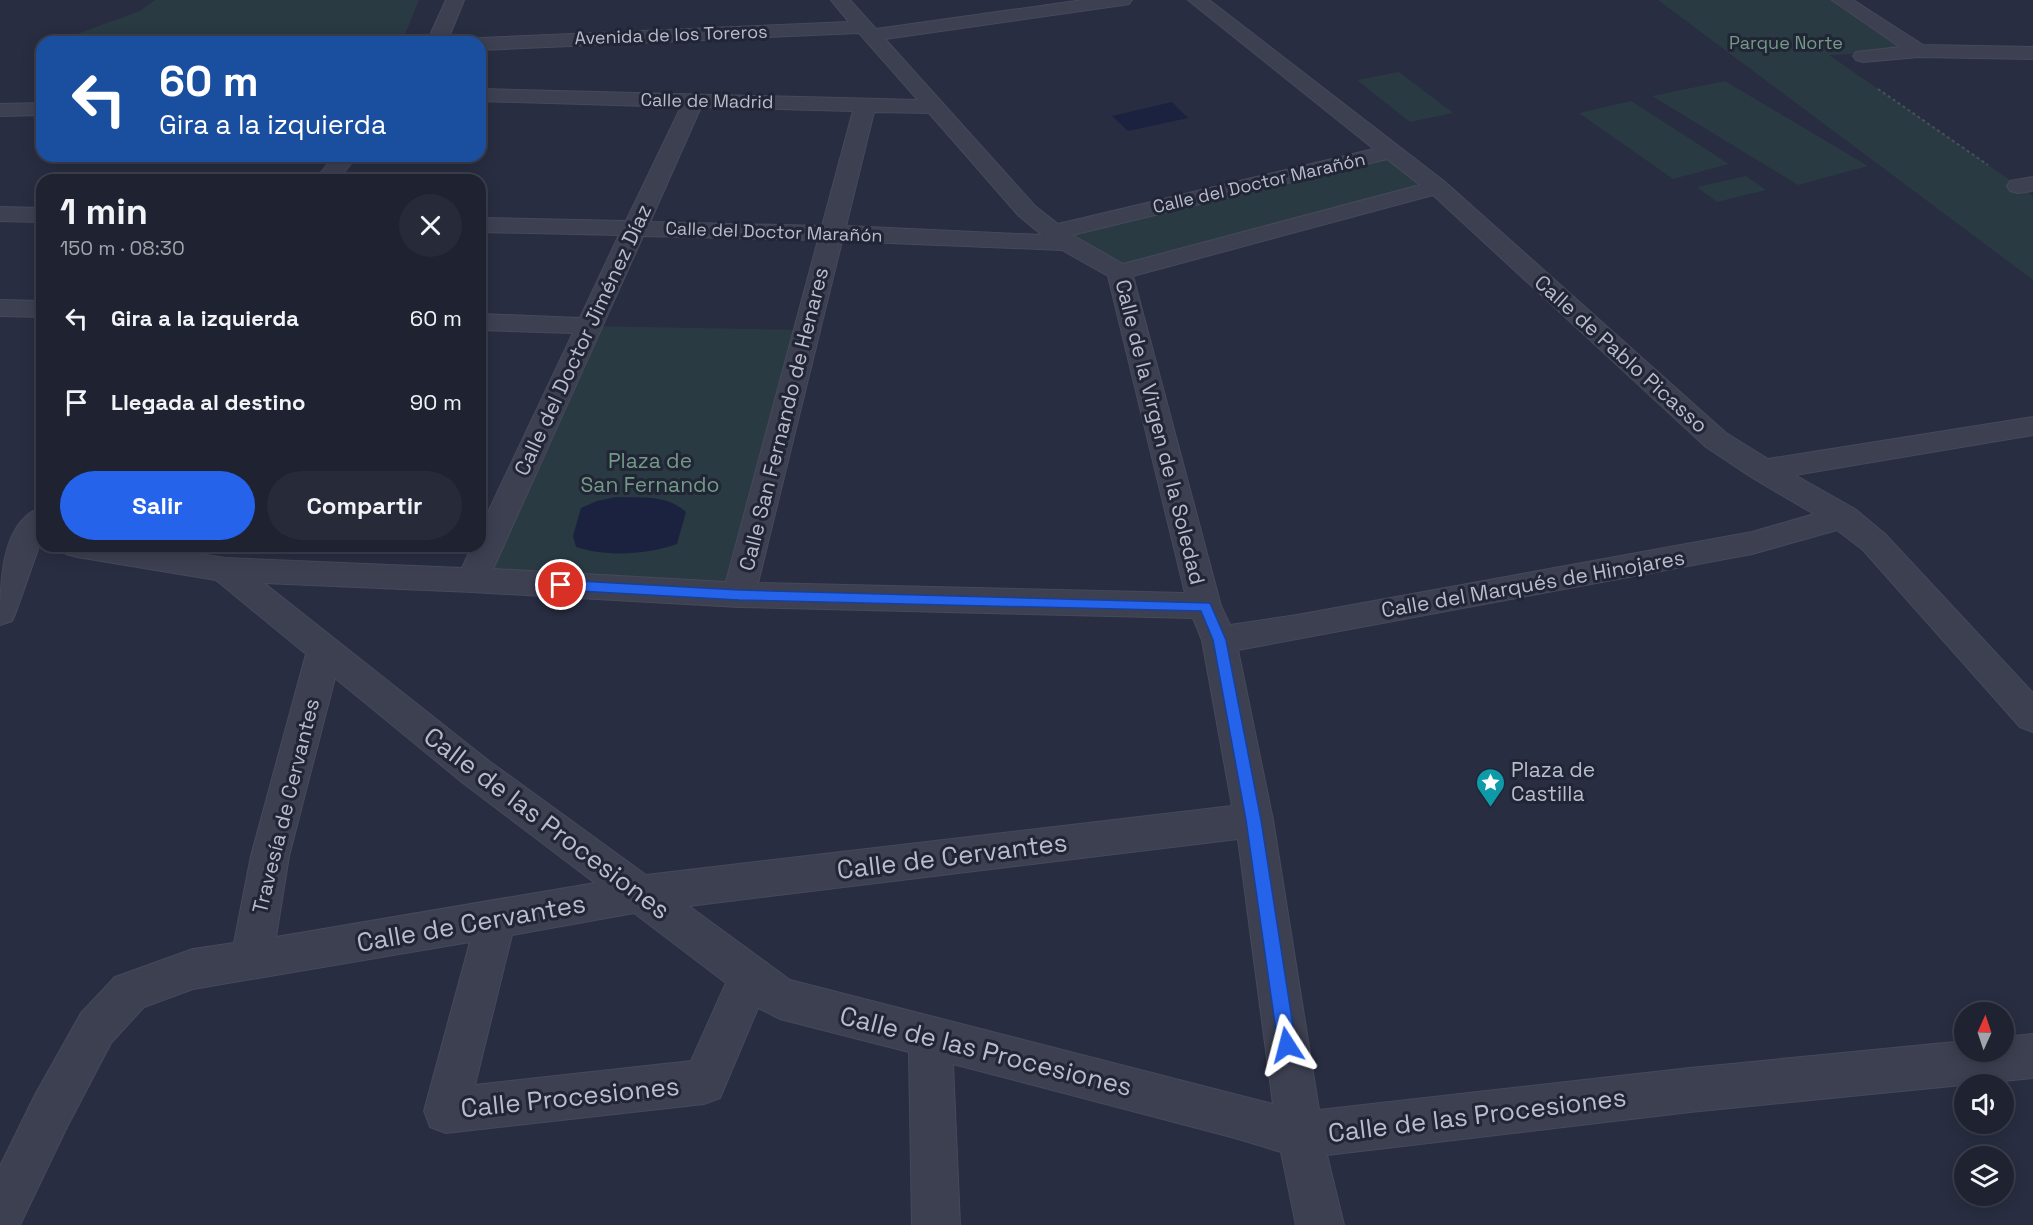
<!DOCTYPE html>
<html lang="es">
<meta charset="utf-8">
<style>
:root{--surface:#1e2231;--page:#262a39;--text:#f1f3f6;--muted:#a1a4ab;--line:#3c3f4d;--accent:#2563eb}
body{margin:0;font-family:"Space Grotesk",sans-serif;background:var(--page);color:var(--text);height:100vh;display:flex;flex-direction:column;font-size:22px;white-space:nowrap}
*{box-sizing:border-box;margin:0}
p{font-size:20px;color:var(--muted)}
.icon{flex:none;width:33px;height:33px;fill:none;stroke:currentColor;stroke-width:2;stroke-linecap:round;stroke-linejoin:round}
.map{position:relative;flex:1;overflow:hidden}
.sheet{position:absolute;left:36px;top:174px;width:450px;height:378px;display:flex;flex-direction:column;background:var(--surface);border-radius:18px;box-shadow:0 3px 15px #0003,0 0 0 2px var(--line)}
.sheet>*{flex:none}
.guide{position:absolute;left:36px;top:36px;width:450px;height:126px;border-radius:18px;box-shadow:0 3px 15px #0003,0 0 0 2px var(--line);background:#1a4fa0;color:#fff;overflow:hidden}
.needle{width:39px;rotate:3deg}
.controls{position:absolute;left:1954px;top:1002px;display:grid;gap:12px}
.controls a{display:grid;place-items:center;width:60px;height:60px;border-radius:50%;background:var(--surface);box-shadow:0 3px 15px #0003,0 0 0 2px var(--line);font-size:30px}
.pin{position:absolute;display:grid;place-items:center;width:51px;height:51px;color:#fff;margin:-26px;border:3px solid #fff;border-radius:50%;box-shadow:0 2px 6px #0007}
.me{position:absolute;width:66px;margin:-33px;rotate:351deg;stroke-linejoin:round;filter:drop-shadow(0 0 4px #0008)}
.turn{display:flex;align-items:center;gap:21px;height:126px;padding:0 24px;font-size:27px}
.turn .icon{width:78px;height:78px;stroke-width:2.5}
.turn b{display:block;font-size:42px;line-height:51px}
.round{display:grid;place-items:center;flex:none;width:63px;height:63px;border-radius:32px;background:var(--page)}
.summary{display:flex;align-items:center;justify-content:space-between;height:102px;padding:0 24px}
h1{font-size:36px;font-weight:700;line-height:45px}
.primary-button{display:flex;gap:12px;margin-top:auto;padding:12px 24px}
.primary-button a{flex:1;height:69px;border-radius:36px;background:var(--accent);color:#fff;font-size:24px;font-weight:700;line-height:69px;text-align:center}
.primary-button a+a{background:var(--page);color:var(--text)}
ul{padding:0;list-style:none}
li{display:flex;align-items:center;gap:18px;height:84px;padding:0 24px}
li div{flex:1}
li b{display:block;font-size:22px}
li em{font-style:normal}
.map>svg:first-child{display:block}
</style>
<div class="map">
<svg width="2033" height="1225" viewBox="0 0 2033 1225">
<rect width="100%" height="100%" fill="#282d41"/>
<!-- green -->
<g fill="#2a3a42">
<path d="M155,0H419L402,42H55L140,11Z"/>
<path d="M1658,0H1841L1919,51L1829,55L2033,196V280Z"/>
<path d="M1399,72L1453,113L1410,122L1357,80Z"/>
<path d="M1725,81L1868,166L1798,185L1652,96Z"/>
<path d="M1631,101L1729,164L1673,179L1579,113Z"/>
<path d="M1390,158L1423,184L1121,264L1070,234Z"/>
<path d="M1746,176L1766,190L1717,202L1697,187Z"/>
<path d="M590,326L806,330L739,595L472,580Z"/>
</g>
<!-- water -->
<g fill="#1b223f">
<path d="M1172,102L1188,118L1128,131L1112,116Z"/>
<path d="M616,497C641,498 666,494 686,512L677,544C646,555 607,557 576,547L573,536L581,508L597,501Z"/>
</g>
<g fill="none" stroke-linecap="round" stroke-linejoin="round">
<defs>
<g id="minor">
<path d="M446,0H464L447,42H427Z"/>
<path d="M831,0H850L876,29L1083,0H1132L1129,4L1123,5L885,39L1035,206L1058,224L1374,149L1188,0H1209L1445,182L1726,433L1768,459L2033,417V435L1795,475L1855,509L1885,534L2033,693V732L2020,727L1863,550L1837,530L1752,554L1238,650L1273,820L1319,1110L1690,1068L1965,1041V1052H2004V1037L2033,1034V1078L1690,1112L1327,1155L1344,1225H1296L1281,1152L1235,1138L953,1064L960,1225H912L909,1052L780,1019L758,1008L720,1098L704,1104L446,1133L430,1127L424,1111L470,942L193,989L144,1007L111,1043L67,1127L20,1225H0V1166L35,1095L81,1013L115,977L193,949L234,943L251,856L306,654L216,580L77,557L66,554L61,546H149L225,558L462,568L472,546H480V529L573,333L480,330V314L580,318L619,235L480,232V218L626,221L681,107L480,101V89L918,100L859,33L480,50V42H472L480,38L849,22ZM701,107L853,111L822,226L650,222ZM874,112L929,113L1019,216L1042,235L846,226ZM1387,159L1420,185L1123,264L1072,235ZM1433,195L1706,447L1751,477L1814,514L1752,532L1297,615L1230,625L1221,606L1133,276ZM643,236L818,240L726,582L493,569ZM842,241L1062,250L1108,276L1185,593L758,583ZM264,583L472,592L739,607L1193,618L1202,640L1232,806L646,875L489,761ZM335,678L463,783L595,883L276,937L289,856ZM1238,839L1273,1104L790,980L689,906ZM634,913L726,983L691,1061L475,1085L512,935Z"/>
<path d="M1832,0H1853L1923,45L2033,47V59L1919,57L1863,62L1856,60L1853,56L1856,52L1900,47Z"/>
<path d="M42,103V115L0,116V104Z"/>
<path d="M334,156H357L338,180H315Z"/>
<path d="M2033,177V191L2018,193L2010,191L2007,186L2010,181Z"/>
<path d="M0,207L42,208V222L0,221Z"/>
<path d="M0,300L42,301V317L0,316Z"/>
<path d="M42,507V538L16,612L12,621L0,625C0,586 0,521 42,507Z"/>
</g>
</defs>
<!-- minor casing -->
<use href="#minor" stroke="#46495a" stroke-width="2"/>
<!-- path -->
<path stroke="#44535a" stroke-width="2" stroke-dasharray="3 3" stroke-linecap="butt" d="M1878,89L1988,165"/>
<!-- minor -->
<use href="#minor" fill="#3c4051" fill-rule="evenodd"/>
</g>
<!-- route -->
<path fill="#2563eb" stroke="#184099" stroke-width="1.5" d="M561,580L739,590L1210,603L1226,640L1261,820L1296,1045L1293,1051L1287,1054L1281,1051L1278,1045L1246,820L1213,640L1201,611L739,600L561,590L554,585Z"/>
<!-- icons -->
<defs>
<symbol id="sight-pin" viewBox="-11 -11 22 30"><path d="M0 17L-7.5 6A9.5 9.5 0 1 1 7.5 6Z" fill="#0f9aa8" stroke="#212536"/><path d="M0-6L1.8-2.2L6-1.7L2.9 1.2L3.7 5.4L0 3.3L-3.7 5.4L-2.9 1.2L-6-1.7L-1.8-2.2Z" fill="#fff"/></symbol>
</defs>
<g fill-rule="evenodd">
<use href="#sight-pin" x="1474" y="766" width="33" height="45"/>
</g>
<g text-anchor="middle" stroke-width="6" stroke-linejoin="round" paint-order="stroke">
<!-- far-street labels -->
<g font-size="18" fill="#b9bccb" stroke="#212536">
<text transform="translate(671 35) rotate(-2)" y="6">Avenida de los Toreros</text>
<text transform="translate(707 101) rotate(1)" y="6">Calle de Madrid</text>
<text transform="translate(1259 183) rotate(-13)" y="6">Calle del Doctor Marañón</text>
<text transform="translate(774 232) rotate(2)" y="6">Calle del Doctor Marañón</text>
</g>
<!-- far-park labels -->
<g font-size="18" fill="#729a84" stroke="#212536">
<text x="1786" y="49">Parque Norte</text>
</g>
<!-- street labels -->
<g font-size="21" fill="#b9bccb" stroke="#212536">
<text transform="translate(583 340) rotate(-65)" y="7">Calle del Doctor Jiménez Díaz</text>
<text transform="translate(1621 354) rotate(42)" y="7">Calle de Pablo Picasso</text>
<text transform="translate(784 419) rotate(-76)" y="7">Calle San Fernando de Henares</text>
<text transform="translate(1160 432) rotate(76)" y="7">Calle de la Virgen de la Soledad</text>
<text transform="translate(1533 584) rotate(-10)" y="7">Calle del Marqués de Hinojares</text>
<text transform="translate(286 806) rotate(-76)" y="7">Travesía de Cervantes</text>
</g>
<!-- park labels -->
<g font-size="21" fill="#729a84" stroke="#212536">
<text x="650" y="468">Plaza de<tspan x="650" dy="24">San Fernando</tspan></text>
</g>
<!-- poi labels -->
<g font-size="21" fill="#b9bccb" stroke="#212536" text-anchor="start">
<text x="1511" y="777">Plaza de<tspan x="1511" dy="24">Castilla</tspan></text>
</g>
<!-- near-street labels -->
<g font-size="26" fill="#b9bccb" stroke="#212536">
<text transform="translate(547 823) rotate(37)" y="9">Calle de las Procesiones</text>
<text transform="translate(952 856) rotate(-7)" y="9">Calle de Cervantes</text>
<text transform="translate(471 923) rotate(-10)" y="9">Calle de Cervantes</text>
<text transform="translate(986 1051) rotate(14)" y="9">Calle de las Procesiones</text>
<text transform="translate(570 1097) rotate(-6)" y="9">Calle Procesiones</text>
<text transform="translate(1477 1115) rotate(-7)" y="9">Calle de las Procesiones</text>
</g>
</g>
</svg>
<div class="controls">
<a><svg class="needle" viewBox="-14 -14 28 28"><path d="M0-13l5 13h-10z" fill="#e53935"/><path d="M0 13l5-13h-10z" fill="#a1a4ab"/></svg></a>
<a><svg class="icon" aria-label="sound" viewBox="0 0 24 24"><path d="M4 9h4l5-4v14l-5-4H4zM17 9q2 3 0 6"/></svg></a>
<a><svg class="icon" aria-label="layers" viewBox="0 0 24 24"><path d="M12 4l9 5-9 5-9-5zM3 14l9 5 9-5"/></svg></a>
</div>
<div class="pin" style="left:561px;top:585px;background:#d93025"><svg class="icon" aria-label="arrive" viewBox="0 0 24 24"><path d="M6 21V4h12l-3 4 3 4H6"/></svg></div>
<svg class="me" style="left:1287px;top:1045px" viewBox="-20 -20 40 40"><path d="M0-17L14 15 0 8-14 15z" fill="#2563eb" stroke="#fff" stroke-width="4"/></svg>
<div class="guide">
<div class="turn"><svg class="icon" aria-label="left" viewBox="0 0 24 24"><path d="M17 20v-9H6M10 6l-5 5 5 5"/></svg><div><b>60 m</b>Gira a la izquierda</div></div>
</div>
<section class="sheet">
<div class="summary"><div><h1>1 min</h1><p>150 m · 08:30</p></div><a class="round"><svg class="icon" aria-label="close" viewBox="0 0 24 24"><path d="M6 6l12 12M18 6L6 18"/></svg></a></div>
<ul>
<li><svg class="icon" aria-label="left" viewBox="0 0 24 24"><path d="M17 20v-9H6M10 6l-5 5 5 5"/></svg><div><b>Gira a la izquierda</b></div><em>60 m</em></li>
<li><svg class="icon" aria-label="arrive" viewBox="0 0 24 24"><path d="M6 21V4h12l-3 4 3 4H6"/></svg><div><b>Llegada al destino</b></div><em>90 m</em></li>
</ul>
<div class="primary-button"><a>Salir</a><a>Compartir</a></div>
</section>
</div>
